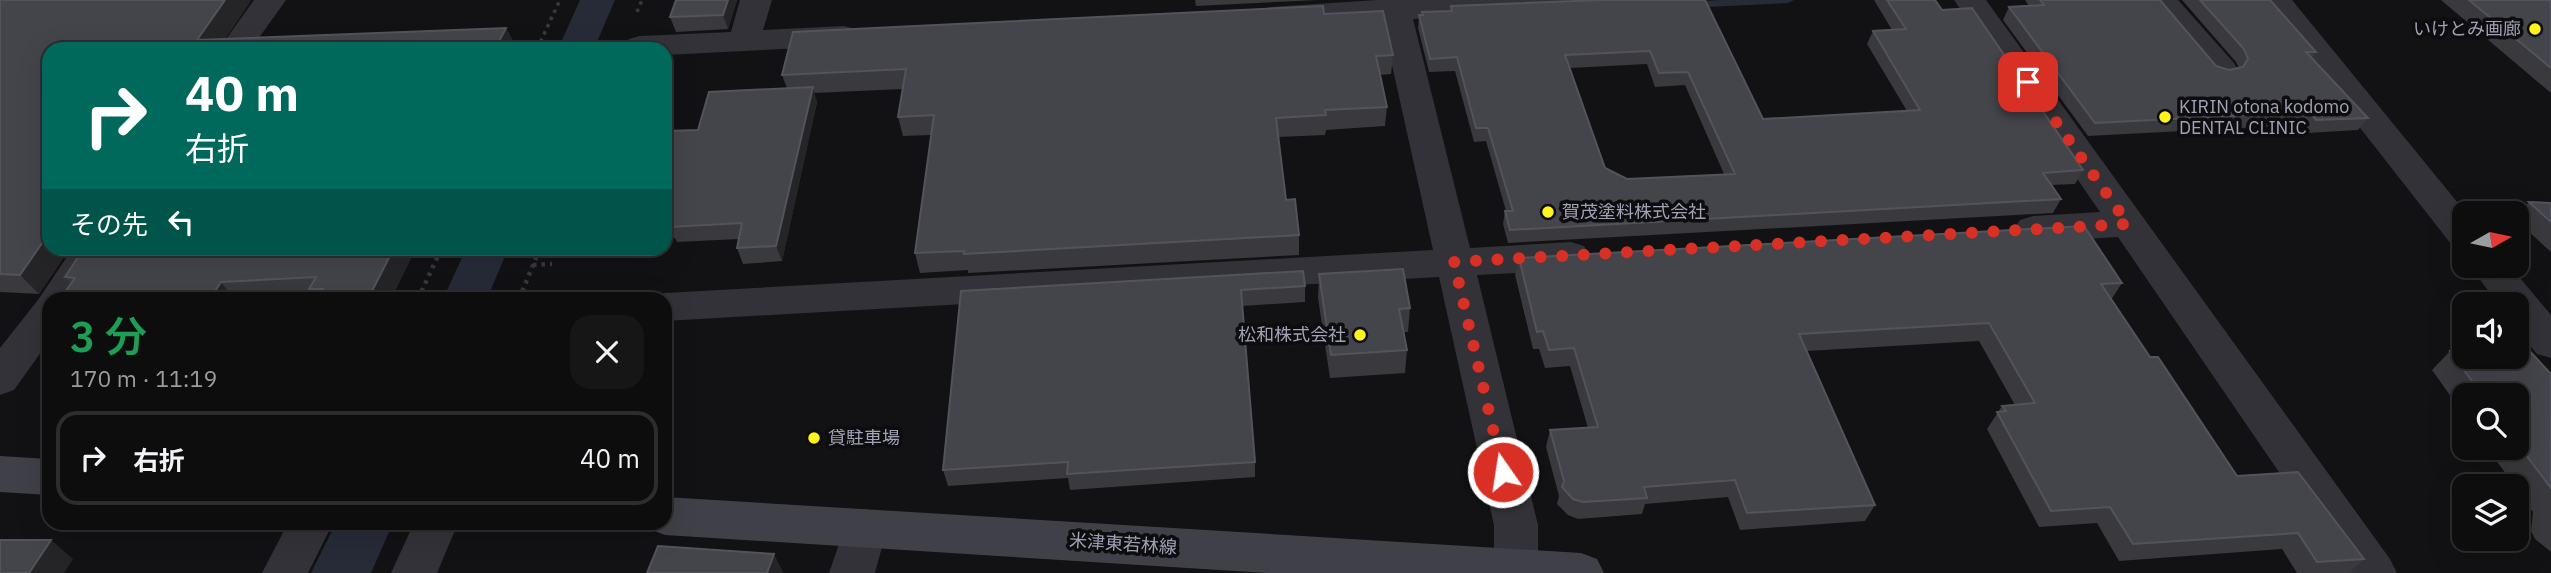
<!DOCTYPE html>
<html lang="ja">
<meta charset="utf-8">
<style>
:root{--surface:#0e0d0e;--page:#171617;--text:#f1f3f6;--muted:#9b9c9e;--line:#2e2d2e}
body{margin:0;font-family:"IBM Plex Sans","Noto Sans JP",sans-serif;background:var(--page);color:var(--text);height:100vh;display:flex;flex-direction:column;font-size:26px;white-space:nowrap}
*{box-sizing:border-box;margin:0}
p{font-size:23px;color:var(--muted)}
.icon{flex:none;width:38px;height:38px;fill:none;stroke:currentColor;stroke-width:2;stroke-linecap:round;stroke-linejoin:round}
.map{position:relative;flex:1;overflow:hidden}
.sheet{position:absolute;left:42px;top:292px;width:630px;height:238px;display:flex;flex-direction:column;background:var(--surface);border-radius:21px;box-shadow:0 7px 28px #0002,0 0 0 2px var(--line)}
.sheet>*{flex:none}
.hud{position:absolute;left:42px;top:42px;width:630px;height:214px;border-radius:21px;box-shadow:0 7px 28px #0002,0 0 0 2px var(--line);background:#00695c;color:#fff;overflow:hidden}
.needle{width:46px;rotate:81deg}
.tools{position:absolute;left:2452px;top:201px;display:grid;gap:14px}
.tools a{display:grid;place-items:center;width:77px;height:77px;border-radius:14px;background:var(--surface);box-shadow:0 7px 28px #0002,0 0 0 2px var(--line);font-size:35px}
.pin{position:absolute;display:grid;place-items:center;width:60px;height:60px;color:#fff;margin:-30px;border-radius:14px;box-shadow:0 4px 10px #0006}
.me{position:absolute;width:77px;margin:-38px;rotate:347deg;stroke-linejoin:round;filter:drop-shadow(0 0 5px #0008)}
.turn{display:flex;align-items:center;gap:24px;height:147px;padding:0 28px;font-size:32px}
.turn .icon{width:91px;height:91px;stroke-width:2.5}
.turn b{display:block;font-size:49px;line-height:60px}
.then{display:flex;align-items:center;height:66px;padding:0 28px;background:#0003;gap:14px;font-size:26px}
.round{display:grid;place-items:center;flex:none;width:74px;height:74px;border-radius:21px;background:var(--page)}
.headline{display:flex;align-items:center;justify-content:space-between;height:119px;padding:0 28px}
h1{font-size:42px;font-weight:600;line-height:52px;color:#1e9e55}
ul{padding:0;list-style:none}
li{display:flex;align-items:center;gap:21px;height:94px;margin:0 14px 10px;padding:0 14px;border:4px solid var(--line);border-radius:21px}
li div{flex:1}
li b{display:block;font-size:26px}
li em{font-style:normal}
.map>svg:first-child{display:block}
</style>
<div class="map">
<svg width="2551" height="573" viewBox="0 0 2551 573">
<rect width="100%" height="100%" fill="#121113"/>
<!-- water -->
<g fill="#272b38">
<path d="M580,0H615L594,49H558Z"/>
<path d="M466,249H508L487,299H443Z"/>
<path d="M336,523H393L371,573H311Z"/>
</g>
<g fill="none" stroke-linecap="round" stroke-linejoin="round">
<!-- stream -->
<path fill="#272b38" fill-rule="evenodd" d="M1720,0H1794L1788,3L1688,8L1682,5L1688,2Z"/>
<!-- path-far1 -->
<g stroke="#383840" stroke-width="3.5" stroke-dasharray="3.5 4.5" stroke-linecap="butt">
<path d="M637,12L642,0"/>
<path d="M537,49L560,0"/>
<path d="M436,260L442,248"/>
<path d="M535,260L540,248"/>
</g>
<!-- path -->
<g stroke="#383840" stroke-width="4.5" stroke-dasharray="3.5 5" stroke-linecap="butt">
<path d="M533,265L552,264"/>
<path d="M418,299L437,258"/>
<path d="M519,299L536,258"/>
</g>
<!-- minor -->
<g fill="#333238" fill-rule="evenodd">
<path d="M254,0H286L251,49H219Z"/>
<path d="M740,0H772L763,30L844,26L855,29L860,36L855,43L844,46L665,55V49H626L624,46L629,39L640,36L731,32Z"/>
<path d="M1377,0H1621L1616,7L1605,9L1413,19L1470,248L1571,242L1584,246L1590,256L1584,266L1571,270L1477,275L1538,525V573H1496L1494,569V525L1439,277L665,321V299H650L665,293L1433,250L1382,20L1271,25L1260,23L1255,16L1260,9L1271,7Z"/>
<path d="M1954,0H1986L2390,559L2397,573H2348L2118,237L2033,242L2020,238L2014,229L2020,220L2033,216L2100,212Z"/>
<path d="M2145,0H2178L2234,63L2238,70L2234,77L2222,80L2210,77Z"/>
<path d="M2260,0H2292L2467,214H2464V248L2451,244Z"/>
<path d="M73,248H111L78,299H49V341L14,390L0,395V348L38,300Z"/>
<path d="M2470,266H2510L2551,315V358L2537,354L2516,328V304H2498Z"/>
<path d="M865,509L881,515L887,528L875,573H829L849,515Z"/>
<path d="M288,523H333L308,573H262Z"/>
<path d="M414,523H458L437,573H391Z"/>
</g>
<!-- secondary -->
<g fill="#404049" fill-rule="evenodd">
<path d="M0,456L49,459V495L0,492Z"/>
<path d="M665,497L1581,553L1597,559L1604,573H1267L665,535L649,529L646,523H665Z"/>
</g>
</g>
<!-- wall -->
<g fill="#39393e" fill-rule="evenodd">
<path d="M0,0H251L225,39L506,28L516,47L49,49V248H70L39,294L0,292Z"/>
<path d="M737,0L728,29L676,32L670,17Z"/>
<path d="M1195,0H1318L1196,6Z"/>
<path d="M1600,0L1763,119L1907,111L1867,44L1873,31L1892,30L1874,0H1935L1942,10L2083,170L2075,184L2051,185L2061,199L2053,213L1508,243L1503,224L1505,211H1506L1486,141L1474,142L1455,71L1429,72L1418,28L1419,15H1422V12L1450,11L1451,6ZM1647,64L1655,87L1685,85L1724,174L1627,179L1605,168L1570,68Z"/>
<path d="M2025,0H2160L2216,66L2229,70L2239,68L2236,62L2182,0H2270L2316,52L2312,58L2368,118L2358,130L2307,133L2300,125L2088,136L2003,20L2009,7L2029,6Z"/>
<path d="M2441,0H2551V93Z"/>
<path d="M1324,14L1393,55L1391,74L1380,75L1387,107L1385,126L1326,130L1325,135L1278,137L1286,200L1299,235V255L968,273V270L920,273L915,253L931,135L903,136L898,117L903,89L814,93L817,102L782,261L743,264L737,248L739,239L677,242L675,238H665V131L698,130L787,88L782,75Z"/>
<path d="M2529,202L2551,203V252L2516,220V216Z"/>
<path d="M84,248H416L391,299H316L315,297L281,299H60L71,284L65,277Z"/>
<path d="M1519,258L2122,283L2111,300L2150,357L2237,476L2364,559L2349,573H2297L2282,549L2119,561L2097,523L2039,527L1987,429L2002,406L2015,405L1979,341L1807,351L1875,505L1865,521L1740,530L1728,497L1645,504L1642,514L1578,519L1568,515L1557,504L1559,496L1546,447L1550,430L1588,428L1570,366L1545,368L1539,349H1533L1515,275Z"/>
<path d="M1319,274L1410,308L1408,332H1404L1407,350L1405,373L1330,378L1318,298Z"/>
<path d="M1305,286V302L1242,306L1255,462V477L1070,490L1068,478L948,486L943,470L961,291Z"/>
<path d="M2450,351L2551,374V552L2535,539L2531,531L2533,512L2516,489V486H2515L2487,448H2516V396H2464V415L2432,370Z"/>
</g>
<!-- shaded-wall -->
<g fill="#252427">
<path d="M225,0H251L218,49L197,40Z"/>
<path d="M728,0H737L728,29L723,15Z"/>
<path d="M506,28L516,47L515,49H495Z"/>
<path d="M813,87L817,102L782,261L776,246Z"/>
<path d="M49,233V248H70L39,294L20,275Z"/>
<path d="M394,248H416L391,299H368Z"/>
<path d="M221,282L234,299H219L214,293Z"/>
<path d="M51,540L73,559L64,573H29Z"/>
<path d="M774,554L783,572V573H767Z"/>
</g>
<!-- building -->
<g fill="#44444b" stroke="#53535b" stroke-width="2" fill-rule="evenodd">
<path d="M0,0H225L197,40L506,28L495,49H49V233L20,275L0,274Z"/>
<path d="M676,0H728L723,15L670,17Z"/>
<path d="M1600,0H1705L1763,119L1920,110L1873,31L1906,29L1887,0H1935L1942,10L1972,8L2083,170L2043,173L2061,199L1510,230L1505,211H1513L1488,128H1476L1457,57L1430,59L1419,15H1423L1422,12L1452,11L1451,6ZM1650,51L1659,73L1688,72L1735,174L1627,179L1605,168L1565,55Z"/>
<path d="M2040,0H2160L2216,66L2229,70L2243,67L2248,59L2244,49L2200,0H2270L2316,52H2306L2368,118L2316,120L2309,112L2095,123L2009,7L2044,5Z"/>
<path d="M2469,0H2551V68Z"/>
<path d="M1323,6L1324,14L1383,11L1393,55L1376,56L1387,107L1325,110L1326,115L1276,118L1286,200L1295,199L1299,235L964,254V251L915,253L934,115L898,117L906,69L782,75L793,32Z"/>
<path d="M813,87L776,246L737,248L742,223L670,227L672,222H665V131L698,130L709,92Z"/>
<path d="M2529,202L2551,203V222Z"/>
<path d="M2084,226L2122,283L2101,284L2150,357H2158L2237,476L2298,472L2364,559L2317,562L2298,533L2133,544L2110,507L2051,511L1997,412L2006,411L2002,406L2035,403L1989,323L1799,334L1875,505L1747,513L1735,480L1644,487L1647,498L1583,502L1573,499L1562,487L1564,481L1550,430L1598,427L1574,348L1549,350L1543,331L1537,332L1519,258Z"/>
<path d="M84,248H394L368,299H317L323,289H309L316,277L221,282L214,293L182,295L179,299H133L135,297L60,299L75,278L65,277Z"/>
<path d="M1403,269L1410,308L1399,309L1407,350L1331,355L1319,274Z"/>
<path d="M1303,271L1305,286L1241,290L1255,462L1067,474L1068,462L943,470L961,291Z"/>
<path d="M2516,346H2525L2551,374V488L2516,442V396H2483L2450,351L2464,350V357H2516Z"/>
<path d="M0,540H51L29,573H0Z"/>
<path d="M658,546L774,554L767,573H647Z"/>
</g>
<g fill="none" stroke-linecap="round" stroke-linejoin="round">
<!-- route -->
<path stroke="#d93025" stroke-width="12" stroke-dasharray="0 21.6" d="M1503,472L1454,262L2128,224L2028,82"/>
</g>
<!-- markers -->
<g fill="#fff41d" stroke="#0d0c0e" stroke-width="2.5">
<circle cx="2535" cy="29" r="7"/>
<circle cx="2165" cy="117" r="7"/>
<circle cx="1548" cy="212" r="7"/>
<circle cx="1360" cy="335" r="7"/>
<circle cx="814" cy="438" r="7"/>
</g>
<g text-anchor="middle" stroke-width="7" stroke-linejoin="round" paint-order="stroke">
<!-- poi labels -->
<g font-size="18" fill="#a1a2b5" stroke="#0d0c0e" text-anchor="start">
<text x="2521" y="35" text-anchor="end">いけとみ画廊</text>
<text x="2179" y="113">KIRIN otona kodomo<tspan x="2179" dy="21">DENTAL CLINIC</tspan></text>
<text x="1562" y="218">賀茂塗料株式会社</text>
<text x="1346" y="341" text-anchor="end">松和株式会社</text>
<text x="828" y="444">貸駐車場</text>
</g>
<!-- street labels -->
<g font-size="18" fill="#a1a2b5" stroke="#0d0c0e">
<text transform="translate(1123 544) rotate(4)" y="6">米津東若林線</text>
</g>
</g>
</svg>
<div class="tools">
<a><svg class="needle" viewBox="-14 -14 28 28"><path d="M0-13l5 13h-10z" fill="#e53935"/><path d="M0 13l5-13h-10z" fill="#9b9c9e"/></svg></a>
<a><svg class="icon" aria-label="sound" viewBox="0 0 24 24"><path d="M4 9h4l5-4v14l-5-4H4zM17 9q2 3 0 6"/></svg></a>
<a><svg class="icon" aria-label="search" viewBox="0 0 24 24"><circle cx="10" cy="10" r="6"/><path d="M15 15l6 6"/></svg></a>
<a><svg class="icon" aria-label="layers" viewBox="0 0 24 24"><path d="M12 4l9 5-9 5-9-5zM3 14l9 5 9-5"/></svg></a>
</div>
<div class="pin" style="left:2028px;top:82px;background:#d93025"><svg class="icon" aria-label="arrive" viewBox="0 0 24 24"><path d="M6 21V4h12l-3 4 3 4H6"/></svg></div>
<svg class="me" style="left:1503px;top:472px" viewBox="-20 -20 40 40"><circle r="17" fill="#d93025" stroke="#fff" stroke-width="3"/><path d="M0-11L8 9 0 5-8 9z" fill="#fff"/></svg>
<div class="hud">
<div class="turn"><svg class="icon" aria-label="right" viewBox="0 0 24 24"><path d="M7 20v-9h11M14 6l5 5-5 5"/></svg><div><b>40 m</b>右折</div></div>
<div class="then">その先<svg class="icon" aria-label="left" viewBox="0 0 24 24"><path d="M17 20v-9H6M10 6l-5 5 5 5"/></svg></div>
</div>
<section class="sheet">
<div class="headline"><div><h1>3 分</h1><p>170 m · 11:19</p></div><a class="round"><svg class="icon" aria-label="close" viewBox="0 0 24 24"><path d="M6 6l12 12M18 6L6 18"/></svg></a></div>
<ul>
<li><svg class="icon" aria-label="right" viewBox="0 0 24 24"><path d="M7 20v-9h11M14 6l5 5-5 5"/></svg><div><b>右折</b></div><em>40 m</em></li>
</ul>
</section>
</div>
